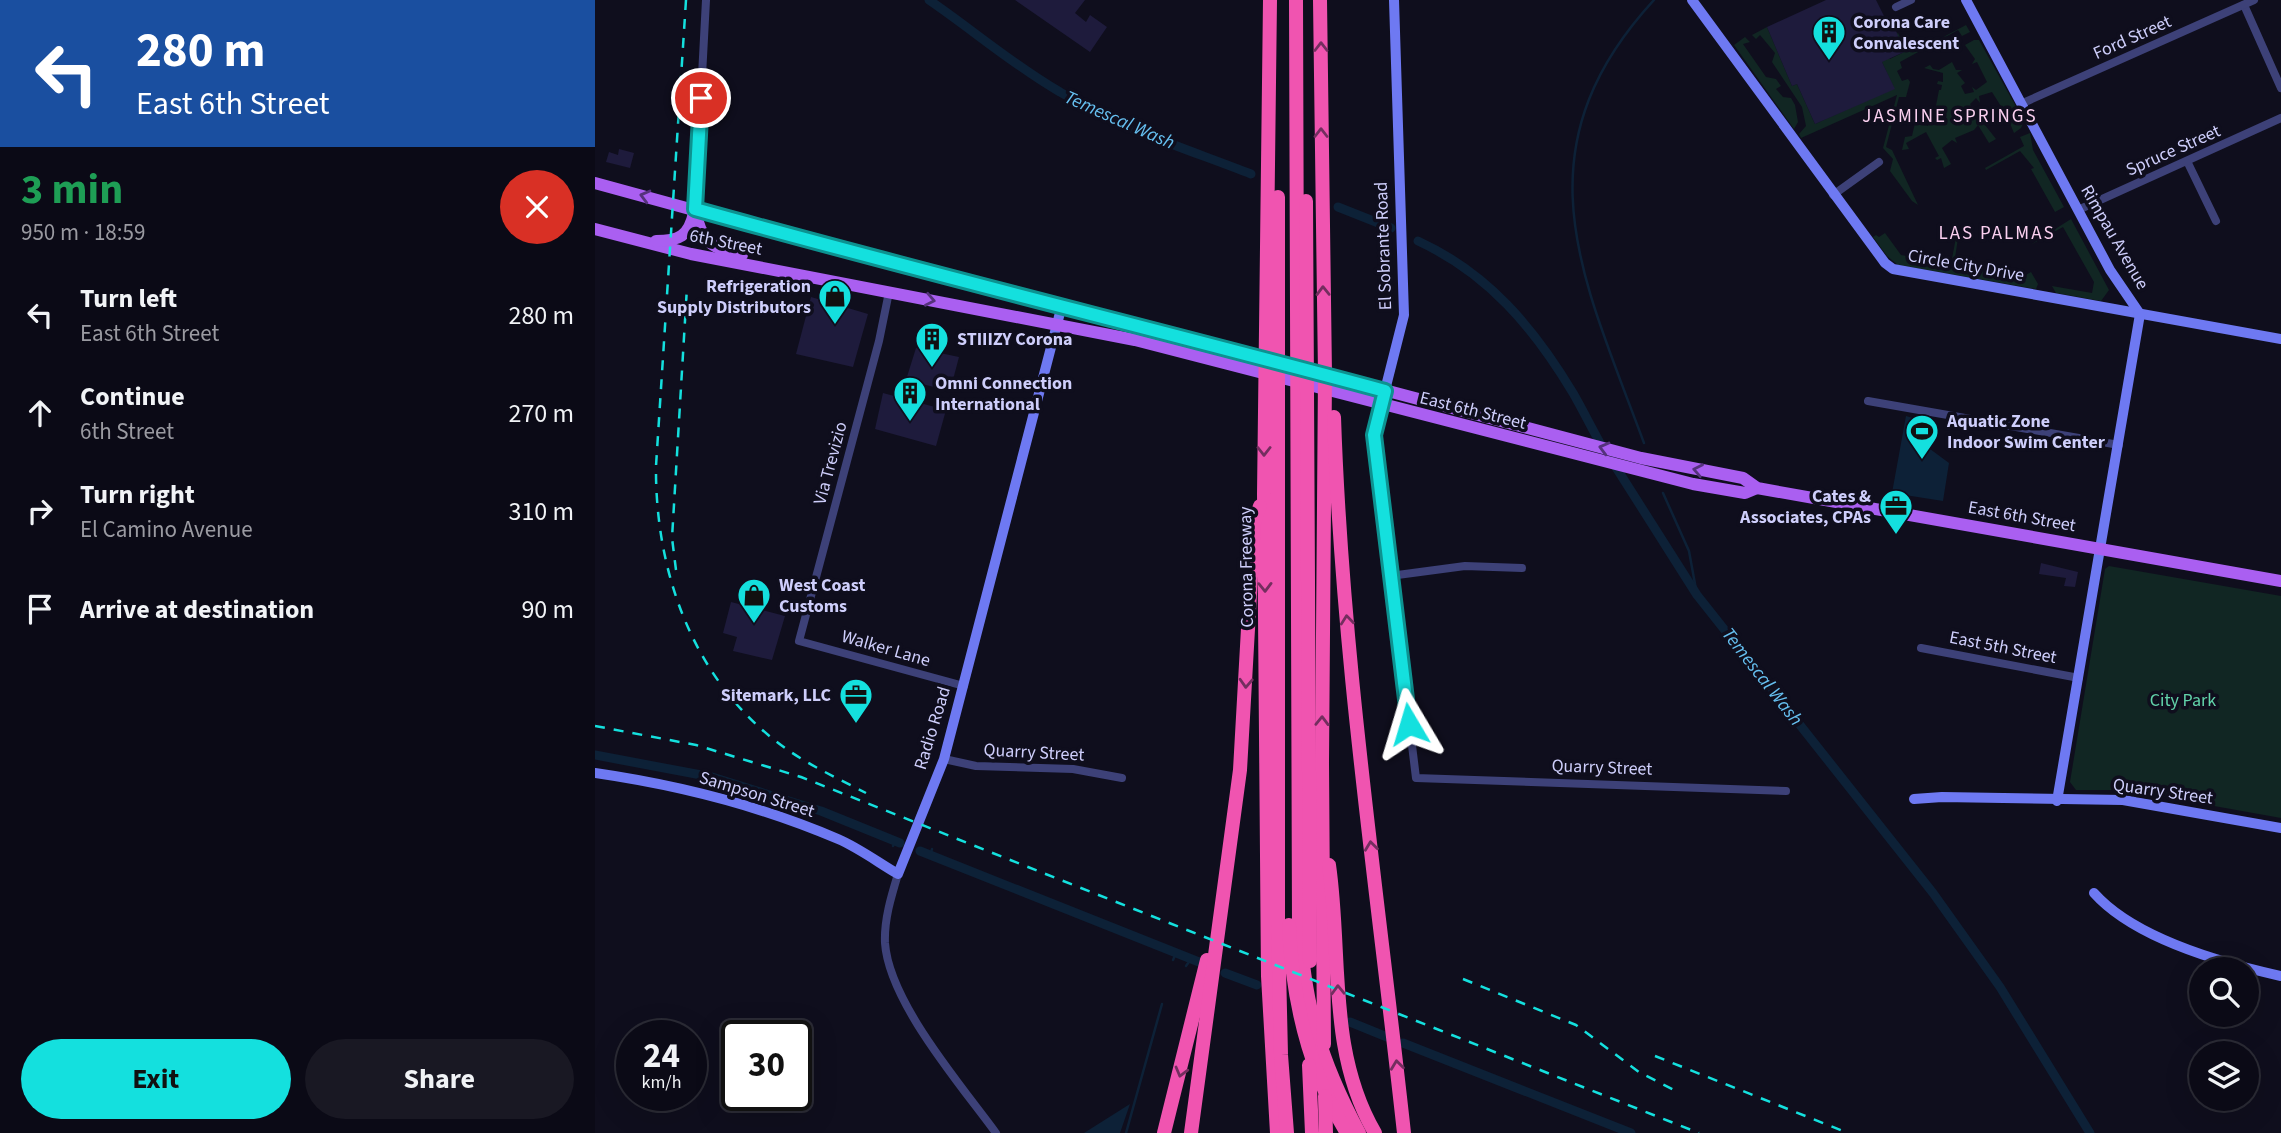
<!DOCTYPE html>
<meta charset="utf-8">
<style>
:root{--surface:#0b0a16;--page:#191823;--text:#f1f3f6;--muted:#9a9aa1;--line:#2b2b35;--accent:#14e0de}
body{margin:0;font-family:"Source Sans 3",sans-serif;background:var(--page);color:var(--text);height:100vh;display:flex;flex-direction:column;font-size:26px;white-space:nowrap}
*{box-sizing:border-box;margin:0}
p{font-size:23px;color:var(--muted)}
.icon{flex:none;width:38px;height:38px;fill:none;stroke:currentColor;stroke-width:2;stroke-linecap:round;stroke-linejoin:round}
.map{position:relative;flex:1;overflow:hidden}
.details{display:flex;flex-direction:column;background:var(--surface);width:595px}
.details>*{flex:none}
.guide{background:#1a4fa0;color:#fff;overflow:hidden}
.buttons{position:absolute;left:1594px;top:957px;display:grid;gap:14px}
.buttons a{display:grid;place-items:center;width:70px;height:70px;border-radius:50%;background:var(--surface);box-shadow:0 7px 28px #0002,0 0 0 2px var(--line);font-size:35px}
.speed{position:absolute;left:21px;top:1020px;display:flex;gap:14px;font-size:35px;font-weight:700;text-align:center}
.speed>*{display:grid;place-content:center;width:91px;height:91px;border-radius:50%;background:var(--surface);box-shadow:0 7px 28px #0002,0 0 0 2px var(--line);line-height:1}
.speed small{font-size:18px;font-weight:400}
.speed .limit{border:4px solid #111;border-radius:10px;background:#fff;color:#111}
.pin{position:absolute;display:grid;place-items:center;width:60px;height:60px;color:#fff;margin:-30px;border:4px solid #fff;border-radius:50%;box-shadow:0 2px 7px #0007}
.me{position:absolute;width:77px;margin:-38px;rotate:353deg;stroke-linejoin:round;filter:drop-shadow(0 0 5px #0008)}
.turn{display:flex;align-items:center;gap:24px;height:147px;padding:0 21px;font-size:32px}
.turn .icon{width:91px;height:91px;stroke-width:2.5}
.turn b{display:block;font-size:49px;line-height:60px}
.round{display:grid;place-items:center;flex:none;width:74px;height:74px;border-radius:37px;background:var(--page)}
.summary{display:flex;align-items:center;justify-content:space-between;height:119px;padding:0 21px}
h1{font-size:42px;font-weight:700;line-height:52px;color:#1e9e55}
.cta{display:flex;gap:14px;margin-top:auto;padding:14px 21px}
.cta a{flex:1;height:80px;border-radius:42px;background:var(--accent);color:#111;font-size:28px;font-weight:700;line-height:80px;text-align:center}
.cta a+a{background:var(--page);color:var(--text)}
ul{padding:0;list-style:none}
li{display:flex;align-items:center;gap:21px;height:98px;padding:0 21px}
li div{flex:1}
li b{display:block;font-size:26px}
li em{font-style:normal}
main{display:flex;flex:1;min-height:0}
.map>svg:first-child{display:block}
</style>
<main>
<section class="details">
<div class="guide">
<div class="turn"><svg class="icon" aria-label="left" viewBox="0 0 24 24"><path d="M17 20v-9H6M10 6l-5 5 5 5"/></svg><div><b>280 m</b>East 6th Street</div></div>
</div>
<div class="summary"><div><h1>3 min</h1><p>950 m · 18:59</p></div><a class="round" style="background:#d93025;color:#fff"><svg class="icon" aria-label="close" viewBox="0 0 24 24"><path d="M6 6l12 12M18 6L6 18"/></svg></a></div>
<ul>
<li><svg class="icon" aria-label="left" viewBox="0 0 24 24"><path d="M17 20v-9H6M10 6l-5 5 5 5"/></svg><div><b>Turn left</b><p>East 6th Street</p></div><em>280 m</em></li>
<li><svg class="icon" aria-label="ahead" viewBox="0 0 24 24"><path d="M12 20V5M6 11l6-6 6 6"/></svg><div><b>Continue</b><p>6th Street</p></div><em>270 m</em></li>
<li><svg class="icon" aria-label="right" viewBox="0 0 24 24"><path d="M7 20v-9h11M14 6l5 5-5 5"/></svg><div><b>Turn right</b><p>El Camino Avenue</p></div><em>310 m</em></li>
<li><svg class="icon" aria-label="arrive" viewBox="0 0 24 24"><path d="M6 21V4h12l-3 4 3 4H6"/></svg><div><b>Arrive at destination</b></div><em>90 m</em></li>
</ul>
<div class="cta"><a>Exit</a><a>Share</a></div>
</section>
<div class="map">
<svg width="1686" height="1133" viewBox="0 0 1686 1133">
<rect width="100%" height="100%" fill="#0f0e1d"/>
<!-- green -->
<g fill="#112623">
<path d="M1371,25L1375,32L1367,36L1363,30L1305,62L1307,68L1302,71L1307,81L1313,79L1315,82L1311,97H1304L1291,147L1297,150L1323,205L1317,201L1295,171L1298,159L1288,148L1302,95L1206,138L1204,134L1211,126L1207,107L1177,62L1180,53L1165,35L1161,39L1157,35L1172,27L1197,86L1202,84L1220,124L1299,88L1280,47L1295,59L1309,52L1301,34L1303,33L1312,52L1335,39L1337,43Z"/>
<path d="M1150,37L1155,42L1148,44L1171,77L1181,79L1186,86L1181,89L1188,97L1196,98L1200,105L1203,122L1199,129L1139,45Z"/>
<path d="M1379,40H1384L1429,121L1426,128L1419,133L1411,114L1406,116L1405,114L1409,111L1397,92L1384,96L1385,103L1381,98L1375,104L1380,112L1385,110L1389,122L1394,120L1396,122L1390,125L1401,139L1394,143L1383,125L1379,130L1360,138L1362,143L1357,140L1347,148L1356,164L1349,168L1346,158L1342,160L1340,158L1344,156L1331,132L1311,143L1314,149L1307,150L1310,137L1317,136L1320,123L1333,126L1335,119H1338L1339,114L1334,112L1335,110L1340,111L1344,90H1346L1347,85L1342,84L1343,81L1348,82V73L1329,68L1335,65L1338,69L1344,70L1357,62L1361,70H1367L1362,73L1370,83L1366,86L1370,94L1379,92L1377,87L1381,90L1392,82L1382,62L1377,64L1380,59L1370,45Z"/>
<path d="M1435,133L1438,150L1469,207L1460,212L1436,169L1439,168L1425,151L1391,170L1390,168L1429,146L1425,137Z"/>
<path d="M1476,219L1514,290L1506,301L1461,293L1457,286L1497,293L1499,282L1468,227L1435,245Z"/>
<path d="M1362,232H1364L1359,264L1427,277L1436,272L1443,284L1441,289L1303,265L1292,256L1278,237L1281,235L1284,237L1290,233L1306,255L1356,264Z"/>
<path d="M1514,566L1686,596V818L1530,790H1481L1475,782L1510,569Z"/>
</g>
<!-- water -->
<g fill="#0d2137">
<path d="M1311,416L1338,424L1335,449L1354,463L1348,501L1297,493Z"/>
<path d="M535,1104L525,1133H489Z"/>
</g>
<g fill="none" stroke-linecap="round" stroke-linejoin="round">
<!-- stream -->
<g stroke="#0d2137" stroke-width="2.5">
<path d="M1049,443C988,278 920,151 1059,0"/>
<path d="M1068,493L1094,551L1102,595"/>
<path d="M23,762V759"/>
<path d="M298,846L300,841"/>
<path d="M336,853L337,849"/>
<path d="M578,960L581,953"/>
<path d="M591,966L596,959"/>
<path d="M531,1133L567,1004"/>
</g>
<!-- canal -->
<g stroke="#0d2137" stroke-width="9">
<path d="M334,0C378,30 418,65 465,92C524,128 592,149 656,174"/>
<path d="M743,207L796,228"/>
<path d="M823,241C893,273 939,328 978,393C989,412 998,431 1009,450"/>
<path d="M1017,461L1102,595L1338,893L1405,987L1495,1133"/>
<path d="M0,755L117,777L226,811L305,843"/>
<path d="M325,851L604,962"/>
<path d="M630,973L662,985"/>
<path d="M755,1022L792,1037"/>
<path d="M808,1043L1036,1133"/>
</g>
</g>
<!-- building -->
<g fill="#1e1b3c">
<path d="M420,0H490L480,13L491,22L495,15L512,27L495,52Z"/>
<path d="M1231,0H1281L1292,22L1297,20L1309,52L1287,62L1300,89L1220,124L1202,84L1197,86L1172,27Z"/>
<path d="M24,149L39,153L35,168L11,162L14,152L23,155Z"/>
<path d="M216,297L273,314L258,367L201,354Z"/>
<path d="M321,348L364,357L355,391L311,380Z"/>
<path d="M288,393L351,410L341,446L280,429Z"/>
<path d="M1446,563L1483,572L1480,587L1469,586L1471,578L1444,574Z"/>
<path d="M136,602L190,616L177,660L138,651L142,637L128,633Z"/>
</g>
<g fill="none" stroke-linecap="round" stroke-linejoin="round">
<!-- street -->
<g stroke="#3d4178" stroke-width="8">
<path d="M1649,5L1686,88"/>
<path d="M1301,7L1316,0"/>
<path d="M1428,103L1659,0"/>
<path d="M1592,161L1621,221"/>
<path d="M1238,195L1284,162"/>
<path d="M100,209L111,0"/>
<path d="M1483,210L1686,118"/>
<path d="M294,292L284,341L204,641L369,686"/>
<path d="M1273,401L1524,445"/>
<path d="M786,406L779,435L821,778L1191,791"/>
<path d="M795,576L870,566L927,568"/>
<path d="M1326,648L1484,678"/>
<path d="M349,759L381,766L478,769L527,778"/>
<path d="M303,874C296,897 289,920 290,943C294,1002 366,1085 401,1133"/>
</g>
<!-- secondary -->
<g stroke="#6e79f2" stroke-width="10">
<path d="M1097,0L1290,263L1298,269L1686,339"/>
<path d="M1371,0L1515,270L1545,314L1462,801"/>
<path d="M786,406L809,315L799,0"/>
<path d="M0,773C83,785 166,806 243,839C264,848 284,863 303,874L349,759L467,305"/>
<path d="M1319,799L1347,797L1528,800L1686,828"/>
<path d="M1499,893C1540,939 1627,963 1686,976"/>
</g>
<!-- primary -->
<g stroke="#aa5ff1" stroke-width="12">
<path d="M0,183L303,266L483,309L1046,458L1148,478L1162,488L1686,581"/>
<path d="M100,209C105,241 117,249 147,255"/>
<path d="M0,229L96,254L540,340L1098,484L1150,493L1162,488"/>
<path d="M61,241C84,241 94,236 99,213"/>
</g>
<!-- highway -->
<g stroke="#f054b0" stroke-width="14">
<path d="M675,0L669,494L673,976L682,1133"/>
<path d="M701,0L704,924C710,1008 724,1058 764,1133"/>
<path d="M725,0L730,375L727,763L729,1044"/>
<path d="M683,197V924L686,1055L692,1133"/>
<path d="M711,201L715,961"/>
<path d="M739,417C747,657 783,895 809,1133"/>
<path d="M734,865C747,955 732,1051 780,1133"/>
<path d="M694,925C697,998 713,1070 752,1133"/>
<path d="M714,1065L717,1133"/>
<path d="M730,1096L731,1133"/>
<path d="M569,1133L612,960"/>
<path d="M596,1133L645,770L659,523L665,506"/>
</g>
<!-- rail -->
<g stroke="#14e0de" stroke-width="2.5" stroke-dasharray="10 9" stroke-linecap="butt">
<path d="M91,0L61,466C60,570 97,677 182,742C209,763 240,777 271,793"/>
<path d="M81,570L77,538L92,287"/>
<path d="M0,726L101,745L206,777L1104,1133"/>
<path d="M868,979L981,1025L1044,1072L1081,1091"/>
<path d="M1060,1056L1253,1133"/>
</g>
</g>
<!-- one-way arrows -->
<defs><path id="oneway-chevron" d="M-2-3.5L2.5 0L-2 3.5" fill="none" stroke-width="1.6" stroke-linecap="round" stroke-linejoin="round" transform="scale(1.75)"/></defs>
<g stroke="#742e5f">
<use href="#oneway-chevron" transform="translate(726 47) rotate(-90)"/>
<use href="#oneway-chevron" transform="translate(726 133) rotate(-90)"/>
<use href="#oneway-chevron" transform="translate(728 291) rotate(-91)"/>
<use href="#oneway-chevron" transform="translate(669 451) rotate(90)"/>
<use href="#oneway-chevron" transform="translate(670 587) rotate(89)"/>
<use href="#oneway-chevron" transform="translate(752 620) rotate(-96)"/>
<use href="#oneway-chevron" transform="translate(651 683) rotate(93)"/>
<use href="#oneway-chevron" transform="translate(727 721) rotate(-89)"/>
<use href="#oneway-chevron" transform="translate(776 846) rotate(-97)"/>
<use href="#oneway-chevron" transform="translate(743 990) rotate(-92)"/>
<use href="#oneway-chevron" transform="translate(802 1065) rotate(-97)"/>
<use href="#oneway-chevron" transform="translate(586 1072) rotate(105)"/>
</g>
<g stroke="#55327c">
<use href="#oneway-chevron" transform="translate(50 196) rotate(-165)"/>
<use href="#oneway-chevron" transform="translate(335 300) rotate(11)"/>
<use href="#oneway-chevron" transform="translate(1009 448) rotate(-165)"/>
<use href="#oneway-chevron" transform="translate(1103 470) rotate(-169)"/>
</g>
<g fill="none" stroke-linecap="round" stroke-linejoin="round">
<defs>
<path id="route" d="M106,98L100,209C329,273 560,329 790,391L779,435L814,724"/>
</defs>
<!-- route casing -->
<use href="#route" stroke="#0d9290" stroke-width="18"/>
<!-- route -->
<use href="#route" stroke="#14e0de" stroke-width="12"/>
</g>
<!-- icons -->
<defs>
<symbol id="building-pin" viewBox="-11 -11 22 30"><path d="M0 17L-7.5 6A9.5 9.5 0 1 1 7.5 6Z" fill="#14e0de" stroke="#0f0e1d"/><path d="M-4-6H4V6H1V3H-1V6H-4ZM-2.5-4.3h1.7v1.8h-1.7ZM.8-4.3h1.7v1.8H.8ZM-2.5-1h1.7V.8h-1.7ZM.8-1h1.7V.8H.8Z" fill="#111"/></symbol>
<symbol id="shop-pin" viewBox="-11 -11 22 30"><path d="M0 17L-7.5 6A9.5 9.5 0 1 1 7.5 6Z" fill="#14e0de" stroke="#0f0e1d"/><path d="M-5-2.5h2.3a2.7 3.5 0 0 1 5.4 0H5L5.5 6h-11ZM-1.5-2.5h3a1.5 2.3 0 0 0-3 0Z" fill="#111"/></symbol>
<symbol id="stadium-pin" viewBox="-11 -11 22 30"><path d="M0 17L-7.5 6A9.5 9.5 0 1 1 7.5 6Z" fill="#14e0de" stroke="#0f0e1d"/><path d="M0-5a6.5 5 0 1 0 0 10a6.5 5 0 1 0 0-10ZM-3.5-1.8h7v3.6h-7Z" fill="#111"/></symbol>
<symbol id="office-pin" viewBox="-11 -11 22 30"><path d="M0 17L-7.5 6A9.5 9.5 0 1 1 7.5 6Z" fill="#14e0de" stroke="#0f0e1d"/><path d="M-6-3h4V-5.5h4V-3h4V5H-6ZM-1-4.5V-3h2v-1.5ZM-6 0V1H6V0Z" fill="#111"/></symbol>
</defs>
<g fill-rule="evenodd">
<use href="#building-pin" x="1215" y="13" width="38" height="52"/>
<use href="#shop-pin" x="221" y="277" width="38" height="52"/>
<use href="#building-pin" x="318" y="320" width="38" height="52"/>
<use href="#building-pin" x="296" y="374" width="38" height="52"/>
<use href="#stadium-pin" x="1308" y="412" width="38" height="52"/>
<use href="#office-pin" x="1282" y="487" width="38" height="52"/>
<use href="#shop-pin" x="140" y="576" width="38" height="52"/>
<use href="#office-pin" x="242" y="676" width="38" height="52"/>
</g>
<g text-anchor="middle" stroke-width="7" stroke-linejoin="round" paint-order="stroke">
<!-- poi labels -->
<g font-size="18" font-weight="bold" fill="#cecefb" stroke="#0f0e1d" text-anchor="start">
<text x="1258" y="28">Corona Care<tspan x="1258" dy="21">Convalescent</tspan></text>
<text x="216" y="292" text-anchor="end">Refrigeration<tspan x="216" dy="21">Supply Distributors</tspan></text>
<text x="362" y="345">STIIIZY Corona</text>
<text x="340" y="389">Omni Connection<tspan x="340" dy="21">International</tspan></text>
<text x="1352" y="427">Aquatic Zone<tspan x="1352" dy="21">Indoor Swim Center</tspan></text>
<text x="1276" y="502" text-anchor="end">Cates &amp;<tspan x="1276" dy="21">Associates, CPAs</tspan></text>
<text x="184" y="591">West Coast<tspan x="184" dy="21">Customs</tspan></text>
<text x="236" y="701" text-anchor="end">Sitemark, LLC</text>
</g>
<!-- street labels -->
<g font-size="18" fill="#cecefb" stroke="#0f0e1d">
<text transform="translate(1537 37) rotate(-24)" y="6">Ford Street</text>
<text transform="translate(1578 150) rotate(-24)" y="6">Spruce Street</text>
<text transform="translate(1520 237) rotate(60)" y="6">Rimpau Avenue</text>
<text transform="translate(131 242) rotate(11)" y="6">6th Street</text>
<text transform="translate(788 246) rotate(-92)" y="6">El Sobrante Road</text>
<text transform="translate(1371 265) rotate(10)" y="6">Circle City Drive</text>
<text transform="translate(878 410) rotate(14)" y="6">East 6th Street</text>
<text transform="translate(235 463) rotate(-75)" y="6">Via Trevizio</text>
<text transform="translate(1427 516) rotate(10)" y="6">East 6th Street</text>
<text transform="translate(651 567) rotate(-91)" y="6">Corona Freeway</text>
<text transform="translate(1408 647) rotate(11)" y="6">East 5th Street</text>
<text transform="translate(291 648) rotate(16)" y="6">Walker Lane</text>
<text transform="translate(337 728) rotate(-73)" y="6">Radio Road</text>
<text transform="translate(439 752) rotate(3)" y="6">Quarry Street</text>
<text transform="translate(1007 767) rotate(2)" y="6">Quarry Street</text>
<text transform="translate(1568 791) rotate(8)" y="6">Quarry Street</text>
<text transform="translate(162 794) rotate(17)" y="6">Sampson Street</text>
</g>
<!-- park labels -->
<g font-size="18" fill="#62d3aa" stroke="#0f0e1d">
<text x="1588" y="706">City Park</text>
</g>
<!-- neighbourhood labels -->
<g font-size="19" letter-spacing="2" fill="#fbd0f0" stroke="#0f0e1d">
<text x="1355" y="122">JASMINE SPRINGS</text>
<text x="1402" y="239">LAS PALMAS</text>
</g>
<!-- water labels -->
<g font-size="19" font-style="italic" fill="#66c0f1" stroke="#0f0e1d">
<text transform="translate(525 119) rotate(24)" y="7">Temescal Wash</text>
<text transform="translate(1168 676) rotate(52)" y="7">Temescal Wash</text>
</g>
</g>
</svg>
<div class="buttons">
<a><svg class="icon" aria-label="search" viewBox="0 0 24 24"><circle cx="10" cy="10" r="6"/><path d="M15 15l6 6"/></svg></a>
<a><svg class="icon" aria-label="layers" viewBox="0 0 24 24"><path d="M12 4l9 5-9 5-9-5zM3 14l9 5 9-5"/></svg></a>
</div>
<div class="speed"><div>24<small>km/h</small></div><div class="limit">30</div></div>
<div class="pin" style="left:106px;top:98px;background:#d93025"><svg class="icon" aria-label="arrive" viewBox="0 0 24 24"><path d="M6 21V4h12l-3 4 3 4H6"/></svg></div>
<svg class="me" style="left:814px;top:724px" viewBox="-20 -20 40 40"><path d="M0-17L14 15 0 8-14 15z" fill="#14e0de" stroke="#fff" stroke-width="4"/></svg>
</div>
</main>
